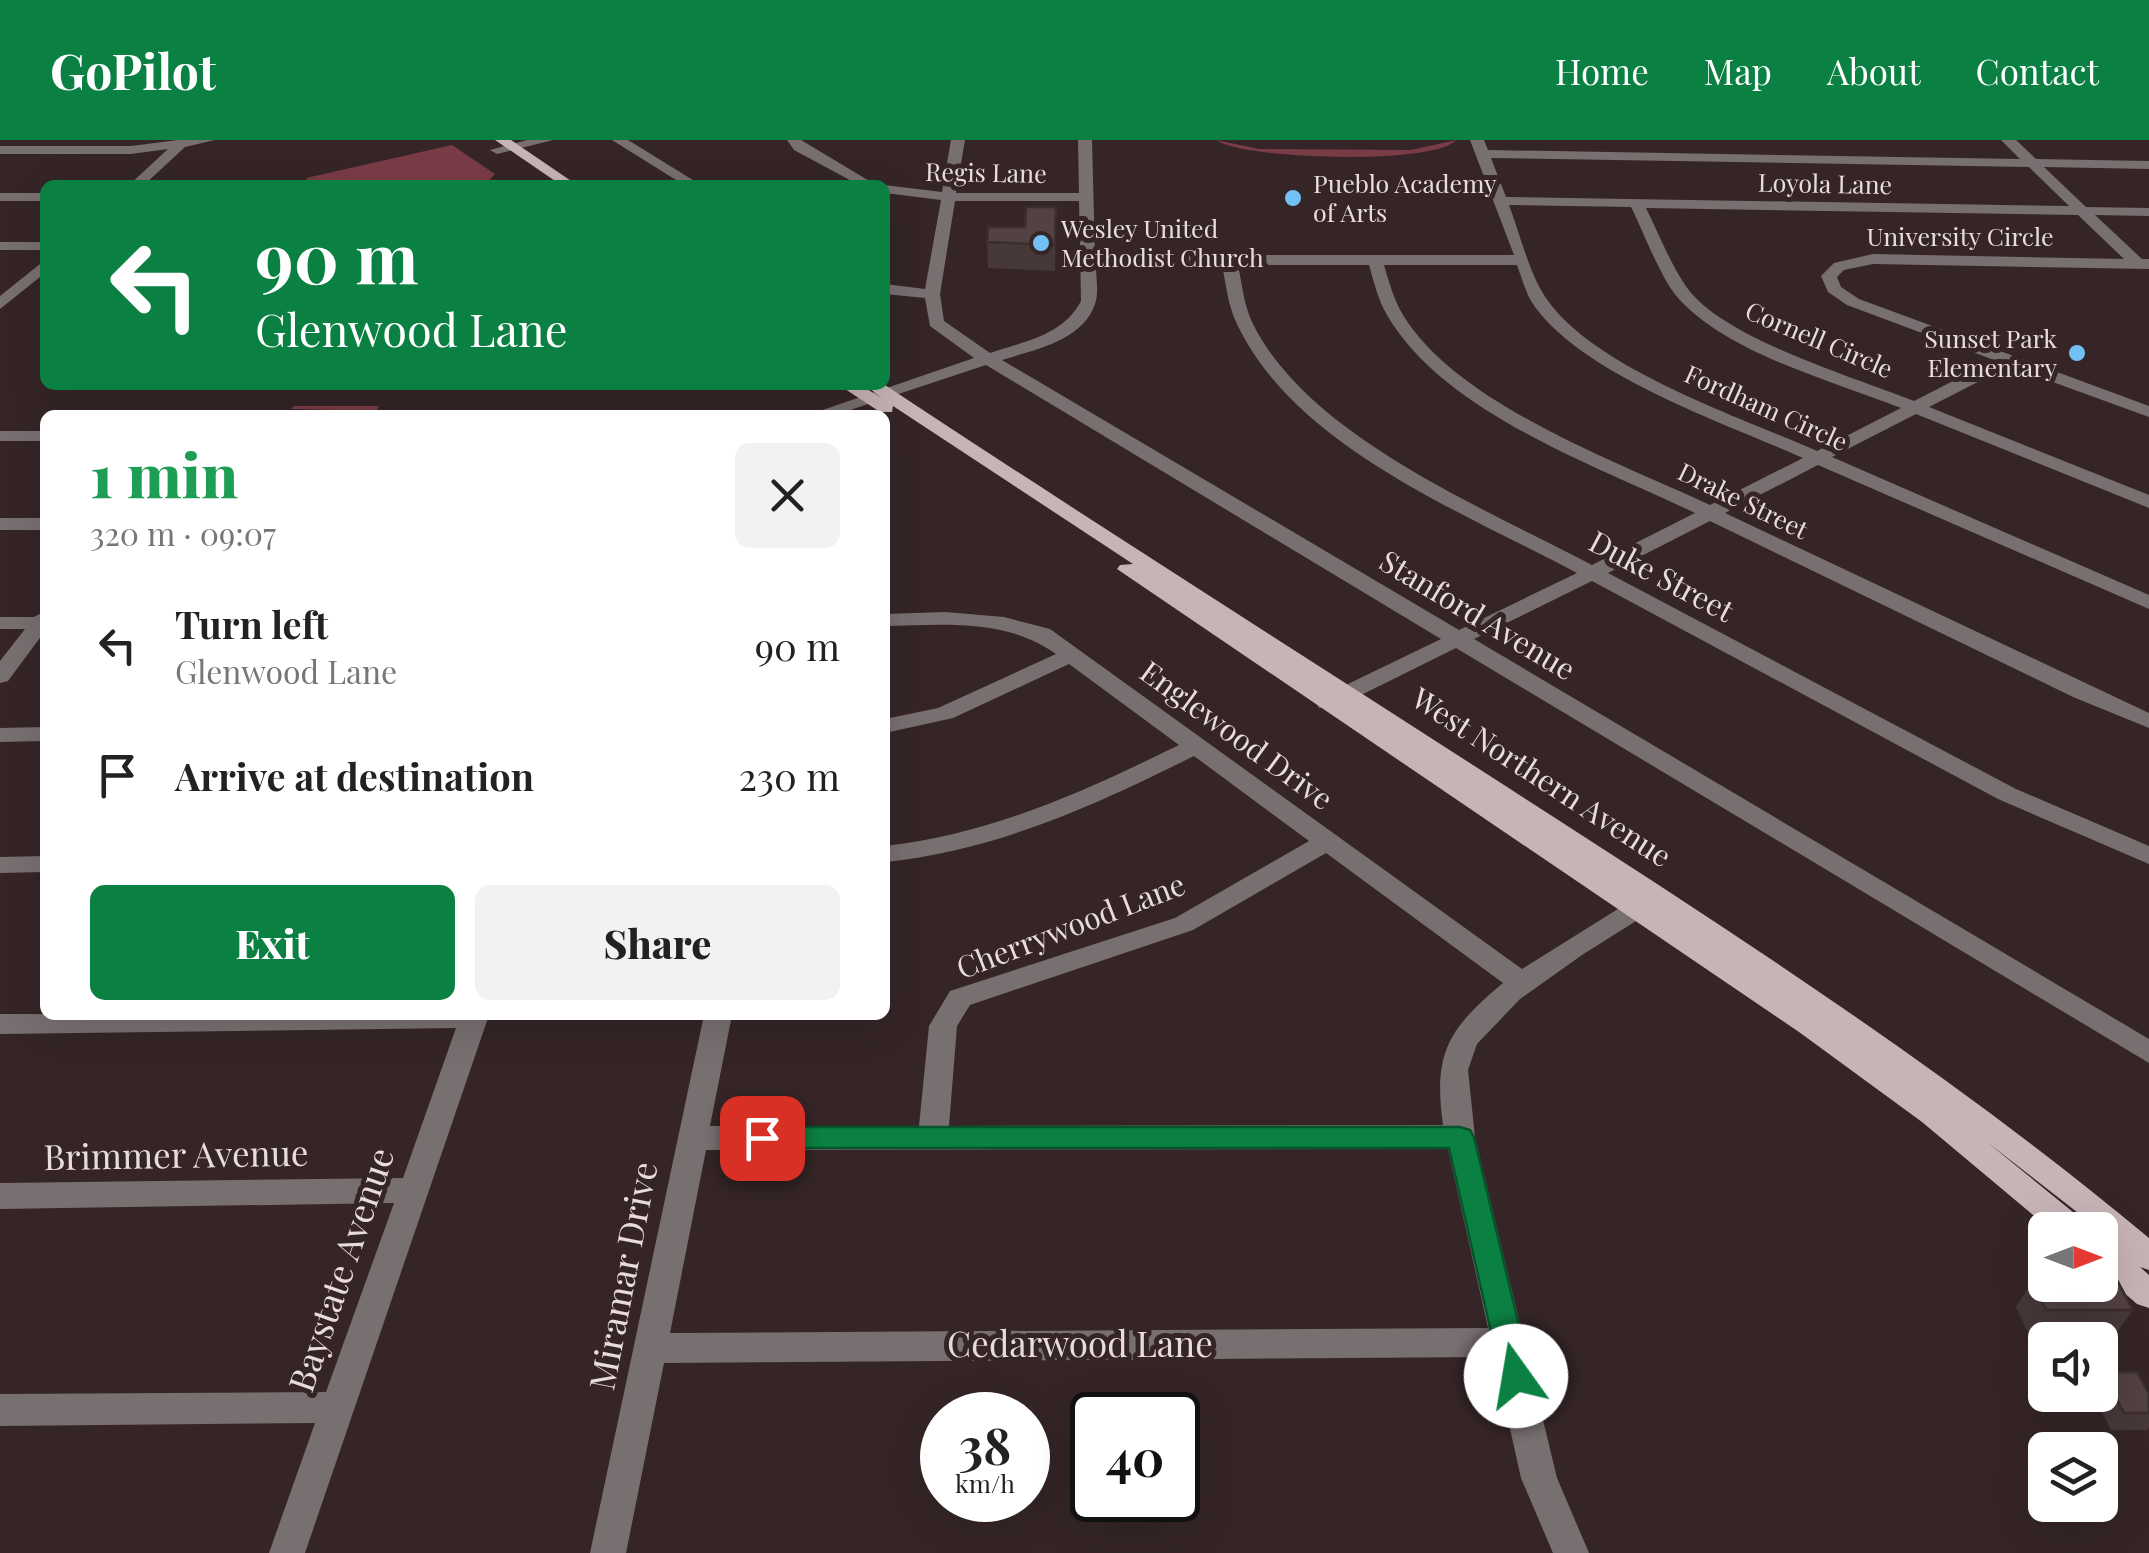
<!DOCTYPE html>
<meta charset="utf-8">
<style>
:root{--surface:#fff;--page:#f2f2f2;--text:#222;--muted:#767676;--accent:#0b8043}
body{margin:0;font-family:"Playfair Display",serif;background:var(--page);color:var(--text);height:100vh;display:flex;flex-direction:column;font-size:38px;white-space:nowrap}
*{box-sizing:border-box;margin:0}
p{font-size:32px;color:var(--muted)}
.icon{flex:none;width:55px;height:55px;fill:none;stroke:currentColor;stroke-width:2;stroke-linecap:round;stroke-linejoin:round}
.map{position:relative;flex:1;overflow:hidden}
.side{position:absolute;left:40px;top:270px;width:850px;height:610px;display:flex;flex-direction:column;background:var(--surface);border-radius:15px;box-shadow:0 10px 40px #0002}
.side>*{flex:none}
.banner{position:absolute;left:40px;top:40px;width:850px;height:210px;border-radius:15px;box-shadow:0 10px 40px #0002;background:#0b8043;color:#fff;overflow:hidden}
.needle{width:65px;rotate:90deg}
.buttons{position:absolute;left:2028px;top:1072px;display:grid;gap:20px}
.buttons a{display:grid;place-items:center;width:90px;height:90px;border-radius:15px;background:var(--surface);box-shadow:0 10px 40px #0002;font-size:50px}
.speed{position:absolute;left:920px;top:1252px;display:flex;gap:20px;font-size:50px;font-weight:700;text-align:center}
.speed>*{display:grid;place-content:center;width:130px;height:130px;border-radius:50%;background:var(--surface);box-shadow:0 10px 40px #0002;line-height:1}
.speed small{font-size:25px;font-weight:400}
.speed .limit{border:5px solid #111;border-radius:15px;background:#fff;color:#111}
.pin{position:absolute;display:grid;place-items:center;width:85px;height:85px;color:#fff;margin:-42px;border-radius:20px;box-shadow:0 5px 15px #0006}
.me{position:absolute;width:110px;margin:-55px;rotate:347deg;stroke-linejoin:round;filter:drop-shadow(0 0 8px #0008)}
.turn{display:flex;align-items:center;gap:35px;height:210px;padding:0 50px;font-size:45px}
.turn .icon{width:130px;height:130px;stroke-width:2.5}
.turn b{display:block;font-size:70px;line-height:85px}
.round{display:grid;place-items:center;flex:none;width:105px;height:105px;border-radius:15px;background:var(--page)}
.summary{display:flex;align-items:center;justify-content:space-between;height:170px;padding:0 50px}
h1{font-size:60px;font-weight:800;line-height:75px;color:#1e9e55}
.action{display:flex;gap:20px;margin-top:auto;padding:20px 50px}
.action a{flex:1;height:115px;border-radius:15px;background:var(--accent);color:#fff;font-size:40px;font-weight:800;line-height:115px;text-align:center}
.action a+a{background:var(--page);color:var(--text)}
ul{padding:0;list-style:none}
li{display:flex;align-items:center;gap:30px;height:130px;padding:0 50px}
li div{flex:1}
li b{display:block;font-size:38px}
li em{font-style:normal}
header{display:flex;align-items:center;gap:60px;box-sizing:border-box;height:140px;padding:0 50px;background:var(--accent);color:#fff}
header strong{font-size:48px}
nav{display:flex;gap:55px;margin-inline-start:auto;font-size:35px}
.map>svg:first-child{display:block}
</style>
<header>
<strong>GoPilot</strong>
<nav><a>Home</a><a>Map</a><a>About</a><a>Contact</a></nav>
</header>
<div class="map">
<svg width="2149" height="1413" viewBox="0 0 2149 1413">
<rect width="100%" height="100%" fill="#352527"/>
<!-- green -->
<g fill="#793c46">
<path d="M1216,0L1259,9L1411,10L1456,0C1436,25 1244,20 1216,0Z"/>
<path d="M452,5L495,34L485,45H314L306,38Z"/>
<path d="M294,266H379L377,270L415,271L412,275H288L291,271L337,270L291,269Z"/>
</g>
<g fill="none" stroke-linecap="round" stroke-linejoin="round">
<!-- minor -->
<g fill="#786f70" fill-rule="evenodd">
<path d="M178,0H215L185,7L144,45H129L168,9L131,14H0V6H131Z"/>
<path d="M527,0H553L497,14L490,10Z"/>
<path d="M612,0H628L701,45H684Z"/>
<path d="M787,0H801L876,45H859L794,10Z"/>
<path d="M951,0H965L956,53H1079L1078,0H1092L1095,115H1514L1470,0H1484L1488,10L2020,19L2001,0H2016L2036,19L2149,21V29L2044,27L2086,67L2149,68V76L2095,75L2142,119H2149V129L1873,124L1844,130L1837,137L1841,147L1859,159L2149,266V277L2009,226L1929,267L2149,355V368L1916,274L1832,317L2149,455V469L1818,325L1725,373L2149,573V588L2073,557L1710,381L1608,433L2016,649L2149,706V724L1998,659L1592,441L1474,499L2149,899V923L1456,508L1335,568H1319L1316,563L1319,558L1441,499L986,225L835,275H808L974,218L930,186L925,158L885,154V144L925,149L941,60L885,53L884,45L942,52ZM1491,18L2029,27L2069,66L1506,57ZM955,61H1079L1081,161C1064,195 1023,202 990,213L944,181L940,154ZM1509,65L1631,67C1644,93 1660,137 1678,158C1727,213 1832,241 1901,268L1817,311C1740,277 1593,228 1546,158C1529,133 1520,94 1509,65ZM1646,68L2078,75L2124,119L1873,114L1834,123L1821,136L1828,152L1847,165L1994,220L1914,261C1856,238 1725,199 1688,149C1671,126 1659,94 1646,68ZM1096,125H1222C1226,144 1228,166 1237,184C1295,307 1463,372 1577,433L1459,490L1002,220C1033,210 1083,201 1095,164C1099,153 1096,137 1096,125ZM1238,125H1369C1374,142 1378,160 1387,175C1445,274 1596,325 1695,373L1592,425C1485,368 1309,297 1253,184C1244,166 1242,144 1238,125ZM1384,125H1517C1521,136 1525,150 1531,161C1578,234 1725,283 1803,318L1710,365C1618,322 1457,264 1403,175C1394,160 1389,142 1384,125Z"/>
<rect x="0" y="53" width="45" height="8"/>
<rect x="0" y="102" width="45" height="8"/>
<path d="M45,120V133L0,169V156Z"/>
<rect x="0" y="291" width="45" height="10"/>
<rect x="0" y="378" width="45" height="12"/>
<path d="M45,471V491L8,541L0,543V521L25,489H0V477H34Z"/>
<path d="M945,472L1004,477L1050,489L1522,829L1645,752H1663L1667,758L1663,764L1582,815L1520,859L1477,904L1468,930L1475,997L1557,1338L1589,1413H1553L1521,1338L1494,1217L664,1223L626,1413H590L704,875H732L710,986H919L929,886L950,851L1175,778L1309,701L1194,616C1094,666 997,710 885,722V706C992,694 1083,652 1179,605L1069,524L953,578L885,593V579L938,568L1056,514C1006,478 944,485 885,486V474ZM1326,713L1503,843C1448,889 1433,913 1443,985L949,986L957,886L970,865L1193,790ZM1448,1009L1488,1188L670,1193L706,1010Z"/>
<path d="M45,587V601L0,602V588Z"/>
<path d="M45,716V732L0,733V717Z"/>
<path d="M0,874L489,875L305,1413H269L315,1283L0,1286V1254L326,1252L394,1063L0,1069V1043L403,1038L456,888L0,894Z"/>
</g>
<!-- major -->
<g fill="#c7b4b6" fill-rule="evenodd">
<path d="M495,0H511L577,45H561Z"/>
<path d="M839,245H860L882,258L865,245H885C1100,387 1318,525 1535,665C1746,801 1956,937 2149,1098V1130L2140,1127L2149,1135V1168L2137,1164L2100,1132V1100L2111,1103L2100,1090L1987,1002L2084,1081L2089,1090H2051L1922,982L1799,892L1117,429L1120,425L1133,424L893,266L892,272H880Z"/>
</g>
</g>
<!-- wall -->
<g fill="#47383a">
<path d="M1056,67L1055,131L988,128L987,102L1025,87Z"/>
<path d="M2032,1142L2133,1170L2115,1195H2029L2016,1167Z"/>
<path d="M2102,1232L2149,1254V1287L2147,1290H2111L2093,1255H2100V1235Z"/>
</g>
<!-- building -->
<g fill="#534143" stroke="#3a2e2f" stroke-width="2.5">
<path d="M1026,67H1056L1055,105L987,102L988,87H1025Z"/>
<path d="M2100,1139L2117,1140L2133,1170H2046L2032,1142H2045V1145H2100Z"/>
<path d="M2102,1232H2137L2149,1254V1273H2124Z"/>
</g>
<!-- route -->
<path fill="#0b8043" stroke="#07532c" stroke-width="2.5" d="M762,987H1460L1470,990L1474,997L1531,1236L1527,1246L1516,1250L1505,1246L1501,1236L1449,1008H762L752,1005L748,998L752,990Z"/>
<!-- markers -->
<g fill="#71c1f5" stroke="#352527" stroke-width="4">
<circle cx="1293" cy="58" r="10"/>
<circle cx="1041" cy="103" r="10"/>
<circle cx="2077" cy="213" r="10"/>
</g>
<g text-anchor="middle" stroke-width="10" stroke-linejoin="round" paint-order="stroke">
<!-- far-street labels -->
<g font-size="25" fill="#e8dcdd" stroke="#352527">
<text transform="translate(986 33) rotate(1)" y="9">Regis Lane</text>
<text transform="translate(1825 44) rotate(1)" y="9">Loyola Lane</text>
<text x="1960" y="106">University Circle</text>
<text transform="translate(1819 200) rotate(23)" y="9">Cornell Circle</text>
<text transform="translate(1766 268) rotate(24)" y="9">Fordham Circle</text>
<text transform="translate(1743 361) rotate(26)" y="9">Drake Street</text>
</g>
<!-- far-poi labels -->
<g font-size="25" fill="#e8dcdd" stroke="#352527" text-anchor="start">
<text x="1313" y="53">Pueblo Academy<tspan x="1313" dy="29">of Arts</tspan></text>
<text x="1061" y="98">Wesley United<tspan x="1061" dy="29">Methodist Church</tspan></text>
<text x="2057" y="208" text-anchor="end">Sunset Park<tspan x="2057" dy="29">Elementary</tspan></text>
</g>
<!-- street labels -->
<g font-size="30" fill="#e8dcdd" stroke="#352527">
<text transform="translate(1661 437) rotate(28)" y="10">Duke Street</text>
<text transform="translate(1477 476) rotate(31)" y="10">Stanford Avenue</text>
<text transform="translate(1236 596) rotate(36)" y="10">Englewood Drive</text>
<text transform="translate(1541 638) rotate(33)" y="10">West Northern Avenue</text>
<text transform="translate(1071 787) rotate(-21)" y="10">Cherrywood Lane</text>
</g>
<!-- near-street labels -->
<g font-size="35" fill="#e8dcdd" stroke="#352527">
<text transform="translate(176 1016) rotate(-1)" y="12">Brimmer Avenue</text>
<text transform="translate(342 1130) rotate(-71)" y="12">Baystate Avenue</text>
<text transform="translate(624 1136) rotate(-79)" y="12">Miramar Drive</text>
<text x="1080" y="1217">Cedarwood Lane</text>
</g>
</g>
</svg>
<div class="buttons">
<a><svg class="needle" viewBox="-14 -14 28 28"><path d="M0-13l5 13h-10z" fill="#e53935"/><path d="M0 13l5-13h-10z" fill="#767676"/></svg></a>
<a><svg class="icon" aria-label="sound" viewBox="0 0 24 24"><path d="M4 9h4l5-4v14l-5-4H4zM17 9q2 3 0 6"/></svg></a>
<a><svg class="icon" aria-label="layers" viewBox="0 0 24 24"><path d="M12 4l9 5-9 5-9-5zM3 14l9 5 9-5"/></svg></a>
</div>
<div class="speed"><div>38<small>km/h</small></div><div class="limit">40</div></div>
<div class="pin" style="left:762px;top:998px;background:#d93025"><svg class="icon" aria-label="arrive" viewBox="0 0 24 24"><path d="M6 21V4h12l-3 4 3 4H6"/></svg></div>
<svg class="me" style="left:1516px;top:1236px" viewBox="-20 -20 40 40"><circle r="19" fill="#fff"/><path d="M0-13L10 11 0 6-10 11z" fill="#0b8043"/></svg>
<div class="banner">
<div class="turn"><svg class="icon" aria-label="left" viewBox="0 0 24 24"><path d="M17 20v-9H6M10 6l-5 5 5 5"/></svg><div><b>90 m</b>Glenwood Lane</div></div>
</div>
<section class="side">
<div class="summary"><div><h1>1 min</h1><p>320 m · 09:07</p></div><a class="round"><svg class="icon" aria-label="close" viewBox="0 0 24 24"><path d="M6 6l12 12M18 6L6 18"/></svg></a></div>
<ul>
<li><svg class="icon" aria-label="left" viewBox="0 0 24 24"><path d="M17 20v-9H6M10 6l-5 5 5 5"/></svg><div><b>Turn left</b><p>Glenwood Lane</p></div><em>90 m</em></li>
<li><svg class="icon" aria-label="arrive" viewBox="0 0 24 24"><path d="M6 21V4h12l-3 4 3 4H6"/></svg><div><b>Arrive at destination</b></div><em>230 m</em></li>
</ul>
<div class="action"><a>Exit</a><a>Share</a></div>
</section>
</div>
